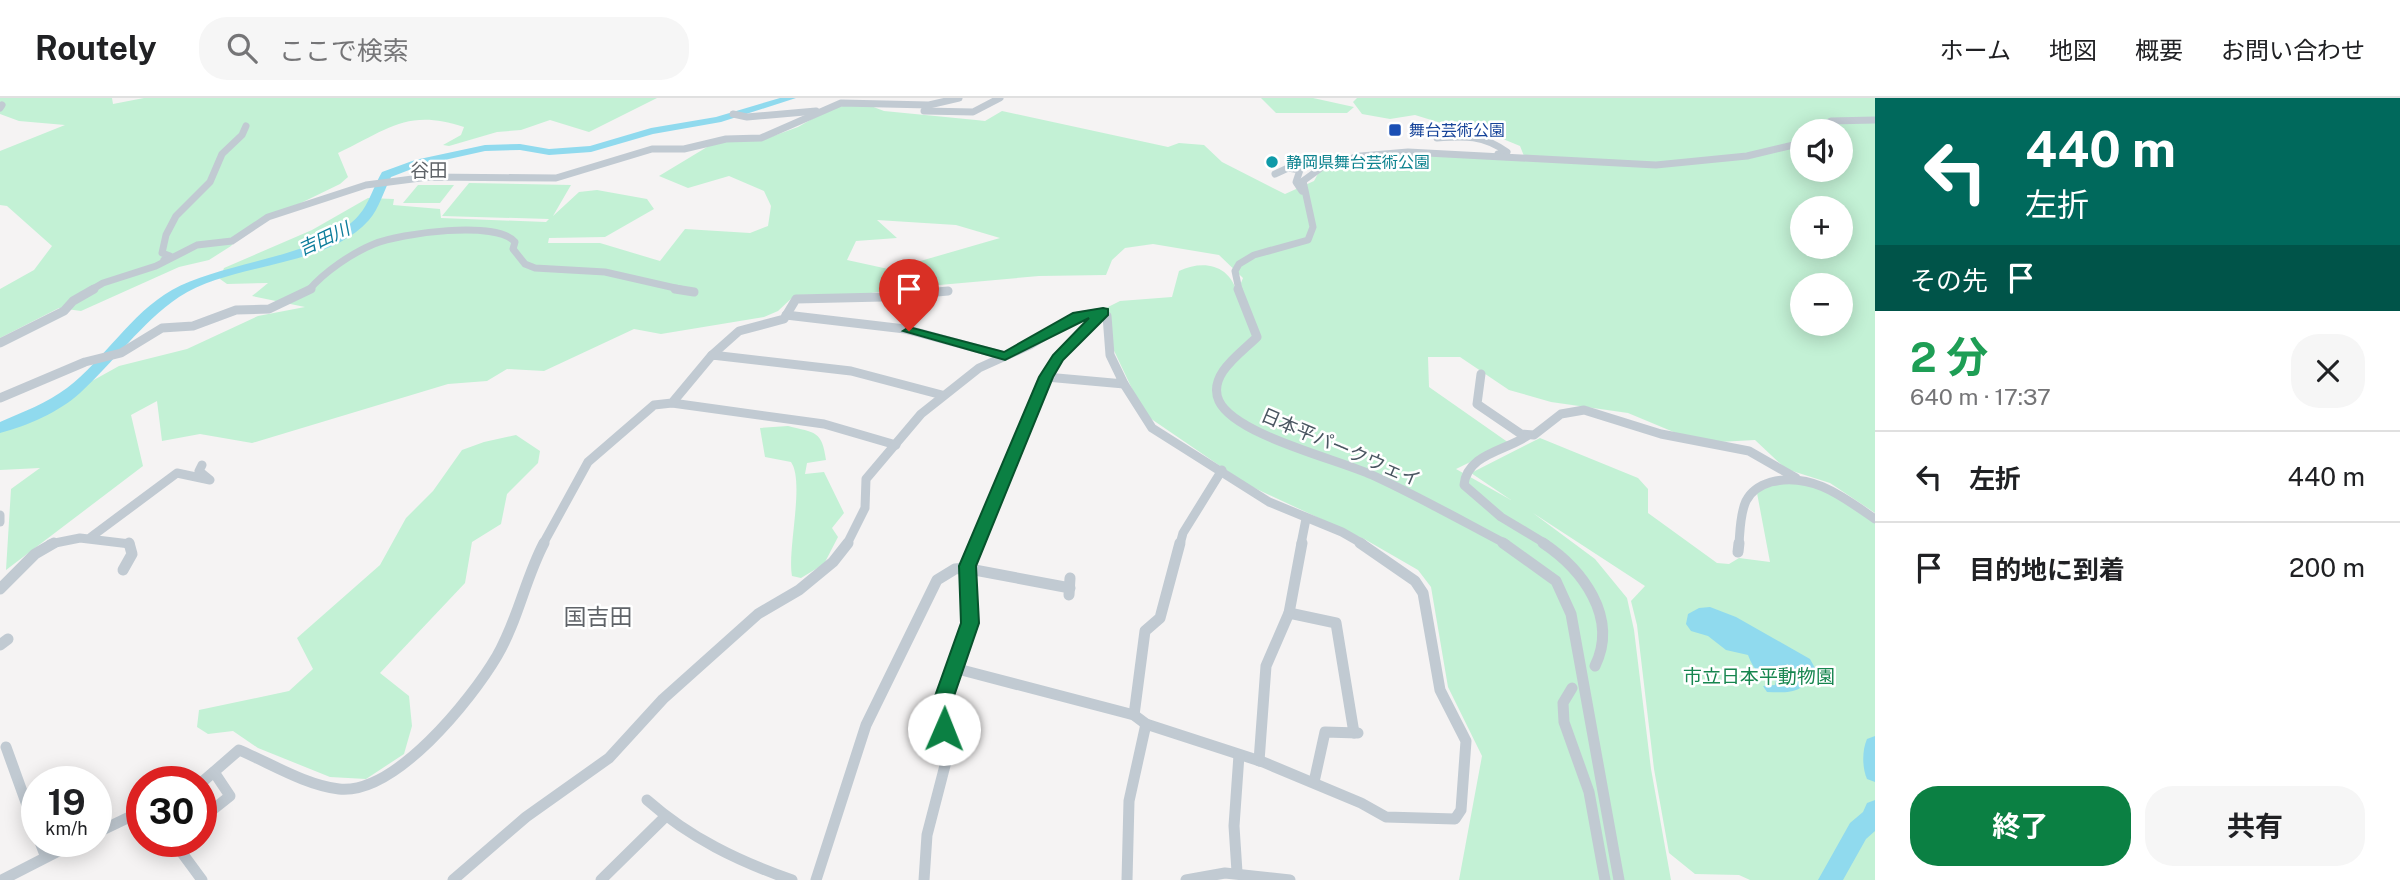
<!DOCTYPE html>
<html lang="ja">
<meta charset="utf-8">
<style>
:root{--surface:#fff;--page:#f6f6f6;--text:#202124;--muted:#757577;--line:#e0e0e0;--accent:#0b8043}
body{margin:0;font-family:"Public Sans","Noto Sans JP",sans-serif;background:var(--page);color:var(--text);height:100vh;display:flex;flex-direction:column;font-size:26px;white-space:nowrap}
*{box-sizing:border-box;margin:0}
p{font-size:23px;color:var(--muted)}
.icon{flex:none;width:38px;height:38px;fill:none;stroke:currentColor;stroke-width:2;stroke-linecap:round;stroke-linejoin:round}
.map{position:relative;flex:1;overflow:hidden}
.sheet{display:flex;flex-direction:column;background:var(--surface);width:525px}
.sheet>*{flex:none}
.guide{background:#00695c;color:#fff;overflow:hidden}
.tools{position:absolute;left:1790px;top:21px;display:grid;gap:14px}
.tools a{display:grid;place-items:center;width:63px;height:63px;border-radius:50%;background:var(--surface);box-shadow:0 4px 18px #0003;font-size:35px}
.speed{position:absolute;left:21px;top:668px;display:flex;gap:14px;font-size:35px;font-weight:700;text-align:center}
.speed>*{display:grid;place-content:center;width:91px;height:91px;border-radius:50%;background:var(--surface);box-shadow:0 4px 18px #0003;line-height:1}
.speed small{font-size:18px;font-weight:400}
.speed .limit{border:10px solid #d22;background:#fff;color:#111}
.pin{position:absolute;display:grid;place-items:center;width:60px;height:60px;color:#fff;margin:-72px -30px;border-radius:50% 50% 50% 0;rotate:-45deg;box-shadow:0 0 7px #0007}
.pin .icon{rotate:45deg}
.me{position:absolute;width:77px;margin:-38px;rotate:1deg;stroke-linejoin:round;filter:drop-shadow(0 0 5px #0008)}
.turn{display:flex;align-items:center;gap:24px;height:147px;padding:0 35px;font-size:32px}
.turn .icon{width:91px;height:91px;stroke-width:2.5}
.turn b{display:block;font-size:49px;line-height:60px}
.then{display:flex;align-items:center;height:66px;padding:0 35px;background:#0003;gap:14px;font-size:26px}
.round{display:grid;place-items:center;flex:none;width:74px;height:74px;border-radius:28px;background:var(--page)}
.summary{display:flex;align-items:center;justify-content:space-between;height:119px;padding:0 35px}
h1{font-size:42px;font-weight:700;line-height:52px;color:#1e9e55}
.primary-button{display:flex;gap:14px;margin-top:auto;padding:14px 35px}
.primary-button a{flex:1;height:80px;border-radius:28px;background:var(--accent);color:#fff;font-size:28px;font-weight:700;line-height:80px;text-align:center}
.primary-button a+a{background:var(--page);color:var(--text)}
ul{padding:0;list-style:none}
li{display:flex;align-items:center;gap:21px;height:91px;padding:0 35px;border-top:2px solid var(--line)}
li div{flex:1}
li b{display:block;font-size:26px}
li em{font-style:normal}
header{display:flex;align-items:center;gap:42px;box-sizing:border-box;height:98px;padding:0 35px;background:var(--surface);border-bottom:2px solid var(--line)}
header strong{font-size:33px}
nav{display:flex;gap:38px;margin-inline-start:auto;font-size:24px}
.search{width:490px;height:63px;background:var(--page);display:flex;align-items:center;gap:18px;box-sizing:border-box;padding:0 24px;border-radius:28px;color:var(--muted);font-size:26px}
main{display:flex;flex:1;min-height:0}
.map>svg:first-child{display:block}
</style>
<header>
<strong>Routely</strong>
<div class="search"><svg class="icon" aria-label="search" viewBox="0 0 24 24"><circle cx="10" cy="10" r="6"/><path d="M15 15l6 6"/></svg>ここで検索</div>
<nav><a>ホーム</a><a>地図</a><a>概要</a><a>お問い合わせ</a></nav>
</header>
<main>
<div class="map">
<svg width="1875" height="782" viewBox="0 0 1875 782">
<rect width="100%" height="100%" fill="#f5f3f3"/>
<!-- green -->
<g fill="#c3f1d5" fill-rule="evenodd">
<path d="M0,0H112L113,6L144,0H657L589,34L550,22L521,32L497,34L449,48L443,47L461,37L464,29C408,10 388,31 338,55L348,79L340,86L245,132L231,148L209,162L179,169L81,213L59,210L0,240V191L34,172L52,148L7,108L0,107V53L65,27L19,23L0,16Z"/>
<path d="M1261,0H1313L1354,9L1347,15H1276Z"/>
<path d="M1357,0H1875V415L1830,385L1786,371L1755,342L1700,345L1628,315L1551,304L1509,292L1460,259H1428L1429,289L1509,345L1456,371L1511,402L1471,375L1540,340L1638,380L1648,391V415L1717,465L1729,466L1739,460L1770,464L1757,395C1795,363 1842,402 1875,424V782H1750L1739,777L1695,776L1669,755L1654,671L1637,527L1631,503L1645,488L1533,415L1595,461L1627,500L1634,532L1651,671L1671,782H1459L1482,658L1448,589L1431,489L1418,472L1366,442L1248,387L1144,316L1108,240L1111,217L1106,210L1120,203L1172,199L1179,173C1204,161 1230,167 1237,195L1243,180L1219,157L1153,146L1125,150L1112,162L1106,177L1039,178L917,189V164L1000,140L956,127L877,122L897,140L856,143L847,162L902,174L910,190L863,196L795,197L778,213L764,219L661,236L634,231L544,273L507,271L487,283L448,286L252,345L200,336L162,343L157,303L131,317L143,368L6,472L11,391L40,370L0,372V334L119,268L187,251L258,218L305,209L252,198L268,185L227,186L220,181L224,170L312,132L368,100L394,101L393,107L440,111L441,120L546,124L549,121L442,118L469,85L571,87L553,118L579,94L597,92L647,101L654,111L605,139L549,140L548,145H600L660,163L685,131L750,135L768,128L771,108L764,93L729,78L688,90L659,78L717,43L765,41L798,29L831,10L863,5L884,13L976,22L985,23L1002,13L1168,49L1179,45L1204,47L1222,64L1285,96L1314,83L1320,72L1364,60L1419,55L1526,63L1520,48L1486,34L1454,29L1415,17L1390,21L1362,16L1353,4ZM1802,33H1841V72H1802ZM1802,110H1841V149H1802ZM1802,187H1841V226H1802Z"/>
<path d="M418,87H454L440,105H403Z"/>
<path d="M788,328C815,335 822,332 826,362L807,365L805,376L824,374L844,415L832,430L838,439L824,466L801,480L792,478C787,452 805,384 791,364L765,359L760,330Z"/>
<path d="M516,337L540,353L538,365L507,396L501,426L472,444L465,485L380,575L409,598L412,628L404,656L366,681L330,679L258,650L233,633L208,636L197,629L199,612L289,593L313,571L297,540L380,467L406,420L433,393L462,352L484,344Z"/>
</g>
<!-- water -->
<path fill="#90daee" d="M1710,509L1736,519L1810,561L1816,572C1803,595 1792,595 1767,594L1763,588L1775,587L1776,583C1760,577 1754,573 1748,557L1726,552L1708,538L1691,533L1686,526L1688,516L1699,510Z"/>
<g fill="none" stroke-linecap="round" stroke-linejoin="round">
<!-- river -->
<g fill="#90daee" fill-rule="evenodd">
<path d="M780,0H796L721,24L653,36L591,54L549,57L520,52L485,53L422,67L391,79C384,92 379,111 369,122C325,171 234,163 179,199C141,225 114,264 80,295C59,314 27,328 0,335V324C23,314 47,305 67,290C105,261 130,216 172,192C223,163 324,159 359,117C369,106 374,87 382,74L415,62L485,47L520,46L549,51L590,48L651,30L716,19Z"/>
<path d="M1875,638V684L1867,681C1862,670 1862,652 1867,641Z"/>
<path d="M1875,702V733L1866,741L1843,782H1818L1850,725L1863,714L1867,705Z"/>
</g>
<!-- minor-far2 -->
<g stroke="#c1cad2" stroke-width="7">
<path d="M0,10L2,7"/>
<path d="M924,13L973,14L1000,0"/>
<path d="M733,16L747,19L816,13"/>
<path d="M1814,33L1831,23L1875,22"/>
<path d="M1437,40C1465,38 1483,37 1507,54L1498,56"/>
<path d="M1275,76L1288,70L1300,72L1296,84L1302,93"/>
<path d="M164,162L170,158L162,155L166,137L176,118L210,84L222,56L242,37L246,28"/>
<path d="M91,192L103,185L156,168L197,147L232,143L268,119L366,87L428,79L556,80L652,51H684L726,41L761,40L841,5L929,7L959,0"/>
<path d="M309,192C324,174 352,155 374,146C400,135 497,122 515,144L513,151L525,166L535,170L605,174L684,192"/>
<path d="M1239,192L1235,173L1239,166L1254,157L1308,142L1313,129L1303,83L1325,67L1361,58L1408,54L1656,67L1747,58L1802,45"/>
</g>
<!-- minor-far1 -->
<g stroke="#c1cad2" stroke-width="9">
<path d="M675,191L694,194"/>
<path d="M1238,191L1257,239C1241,255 1207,277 1219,303C1235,337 1337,361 1372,377C1418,398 1462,423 1506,446"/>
<path d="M1103,214L1107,218L1110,257L1124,286L1046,279L1058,260Z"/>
<path d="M786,217L905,231L1005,258"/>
<path d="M0,245L64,213L73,203L94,191"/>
<path d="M712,257L739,233L784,221L796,201L883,199L948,193"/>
<path d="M1481,276L1477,306L1521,336L1534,337L1561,316L1584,312L1661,336L1749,353L1796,380"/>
<path d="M1124,286L1152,330L1269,404L1342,434L1363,446"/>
<path d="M0,300L85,264L121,255L162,230L193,228L236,212L269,211L311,191"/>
<path d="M672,305L824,326L896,347"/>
<path d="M1527,338C1505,353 1467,356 1464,387L1501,419L1546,446"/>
<path d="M0,417V424"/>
<path d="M91,439L177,375L210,382L199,373L202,367"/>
<path d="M50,446L80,440L130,446"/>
<path d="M543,446L588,364L654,307L672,305L712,257L851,273L942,297"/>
<path d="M847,446L865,410L866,381L921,316L979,270L1030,247L1078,218L1103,214"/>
<path d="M977,446L1046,279"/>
<path d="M1180,446L1183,435L1222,372"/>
<path d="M1301,446L1306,421"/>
<path d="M1739,446C1740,433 1740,416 1746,403C1751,393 1761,387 1771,384C1812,374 1843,399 1875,421"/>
</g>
<!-- minor -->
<g stroke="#c1cad2" stroke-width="11">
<path d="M1503,445L1556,483L1571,516L1619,782"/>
<path d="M1543,445C1582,471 1619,519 1595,568"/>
<path d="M1738,454L1739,445"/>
<path d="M123,472L132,456L129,445"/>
<path d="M0,491L35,456L54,445"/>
<path d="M1069,497L1070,480"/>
<path d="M1289,515L1336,525L1354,635"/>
<path d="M0,547L8,541"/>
<path d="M954,570L1134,617L1146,626L1263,664L1361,705L1386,719L1455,721L1461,712L1466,643L1440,592L1423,495L1415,483L1360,445"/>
<path d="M1572,590L1563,605L1564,624L1589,694L1605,782"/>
<path d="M1134,617L1145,533L1160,520L1180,445"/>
<path d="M6,649L37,735"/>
<path d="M1259,663L1266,568L1289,515L1302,445"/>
<path d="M1314,684L1325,634L1358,635"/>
<path d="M201,685L239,652C270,665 305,687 339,691C395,697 471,602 497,558C518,522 525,481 544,445"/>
<path d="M647,702C690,740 738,763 792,782"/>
<path d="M201,721L230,698L214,674"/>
<path d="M96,735L142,713"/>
<path d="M40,744L45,757"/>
<path d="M174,744L202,782"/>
<path d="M1237,774L1234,728L1239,657"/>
<path d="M2,782L76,744"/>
<path d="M453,782L526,719L609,660L663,601L758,516L799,492L833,464L848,445"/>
<path d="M601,782L665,719"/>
<path d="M816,782L866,627L937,482L955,471L964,470L1070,490"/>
<path d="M924,782L927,737L949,652L942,617L943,601L970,525L968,468L978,445"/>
<path d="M1127,782L1129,703L1146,626"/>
<path d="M1186,782L1225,775L1290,782"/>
</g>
</g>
<!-- route -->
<path fill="#0b8043" stroke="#07532c" stroke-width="2" d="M1103,210L1108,211V217L1063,262L1053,279L976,468L979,525L953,601L954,631L951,637L944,639L937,637L934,601L961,525L959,468L1039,279L1053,257L1089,220L1005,262L903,233L909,229L1004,254L1073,215Z"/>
<!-- markers -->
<rect fill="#1a4fb4" stroke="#fff" stroke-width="2.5" x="1388" y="25" width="14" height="14" rx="3.5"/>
<circle fill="#0f9aa8" stroke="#fff" stroke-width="2.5" cx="1272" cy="64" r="7"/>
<g text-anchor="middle" stroke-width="5" stroke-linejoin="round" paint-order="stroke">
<!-- far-transit labels -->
<g font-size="16" fill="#164399" stroke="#fff" text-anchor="start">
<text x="1409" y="38">舞台芸術公園</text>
</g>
<!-- far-culture labels -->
<g font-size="16" fill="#0d838f" stroke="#fff" text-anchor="start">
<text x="1286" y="70">静岡県舞台芸術公園</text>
</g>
<!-- far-water labels -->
<g font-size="18" font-style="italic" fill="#0c7c9b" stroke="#fff">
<text transform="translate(324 141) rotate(-25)" y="6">吉田川</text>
</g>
<!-- far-quarter labels -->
<g font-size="19" fill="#5f6368" stroke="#fff">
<text x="429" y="79">谷田</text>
</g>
<!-- street labels -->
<g font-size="19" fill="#4a5661" stroke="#fff">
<text transform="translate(1341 349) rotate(23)" y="7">日本平パークウェイ</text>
</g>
<!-- park labels -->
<g font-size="19" fill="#17864f" stroke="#fff">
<text x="1759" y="585">市立日本平動物園</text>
</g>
<!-- quarter labels -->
<g font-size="23" fill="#5f6368" stroke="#fff">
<text x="598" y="527">国吉田</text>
</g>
</g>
</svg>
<div class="tools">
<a><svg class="icon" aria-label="sound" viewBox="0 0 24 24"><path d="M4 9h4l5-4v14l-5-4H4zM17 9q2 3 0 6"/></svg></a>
<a>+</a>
<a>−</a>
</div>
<div class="speed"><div>19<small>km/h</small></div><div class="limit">30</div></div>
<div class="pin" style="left:909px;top:233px;background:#d93025"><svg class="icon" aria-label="arrive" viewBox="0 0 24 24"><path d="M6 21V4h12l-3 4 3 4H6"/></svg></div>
<svg class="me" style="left:944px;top:631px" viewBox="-20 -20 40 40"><circle r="19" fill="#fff"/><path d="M0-13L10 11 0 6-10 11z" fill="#0b8043"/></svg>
</div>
<section class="sheet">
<div class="guide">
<div class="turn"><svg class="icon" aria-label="left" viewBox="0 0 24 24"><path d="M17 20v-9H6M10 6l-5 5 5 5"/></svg><div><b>440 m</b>左折</div></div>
<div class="then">その先<svg class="icon" aria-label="arrive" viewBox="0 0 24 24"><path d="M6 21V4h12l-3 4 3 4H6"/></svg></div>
</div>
<div class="summary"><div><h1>2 分</h1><p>640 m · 17:37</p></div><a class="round"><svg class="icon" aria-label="close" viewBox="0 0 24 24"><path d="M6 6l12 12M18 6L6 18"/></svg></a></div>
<ul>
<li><svg class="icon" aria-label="left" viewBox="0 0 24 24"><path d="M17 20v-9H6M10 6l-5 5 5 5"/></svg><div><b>左折</b></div><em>440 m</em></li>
<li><svg class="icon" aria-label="arrive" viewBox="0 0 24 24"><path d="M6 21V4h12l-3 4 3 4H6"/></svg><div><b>目的地に到着</b></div><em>200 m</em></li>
</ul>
<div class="primary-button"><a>終了</a><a>共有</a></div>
</section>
</main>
